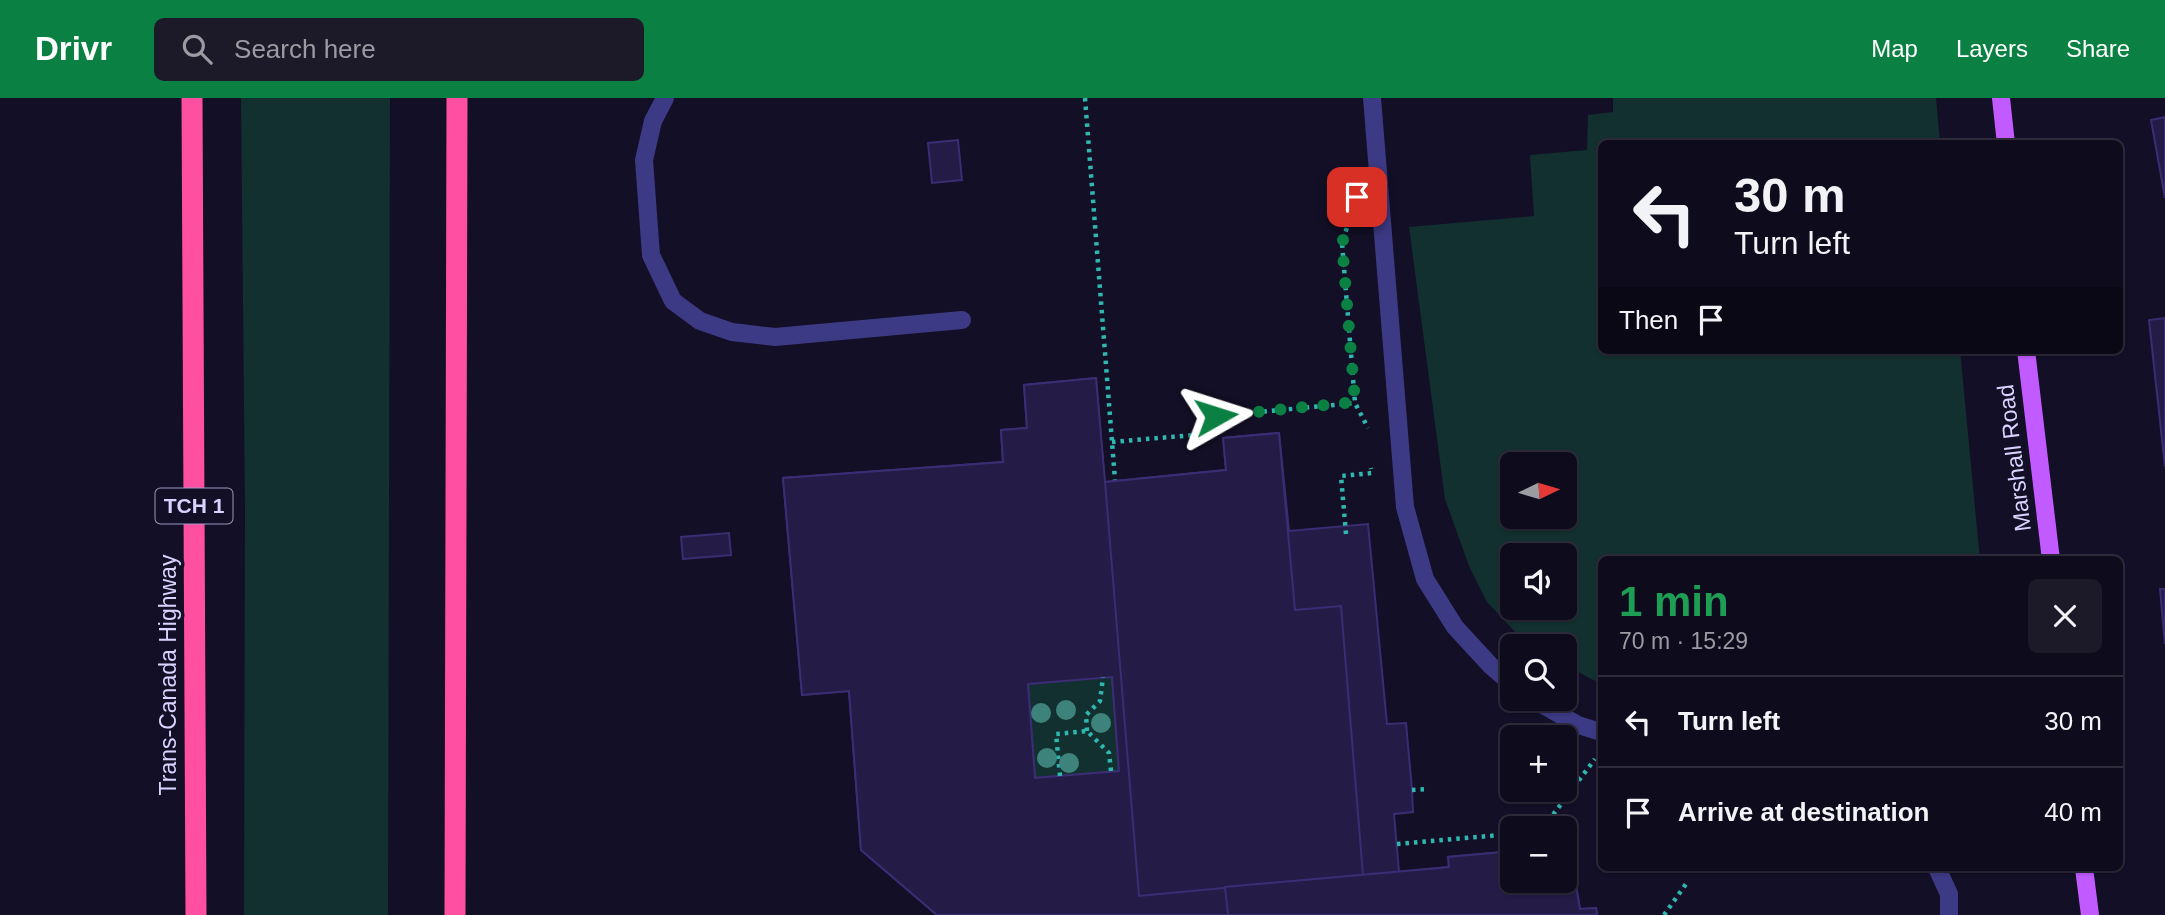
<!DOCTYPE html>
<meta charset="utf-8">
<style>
:root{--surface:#0e0b1c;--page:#1c1929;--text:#f1f3f6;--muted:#9b9ba3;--line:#2e2b3b;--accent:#0b8043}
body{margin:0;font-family:Helvetica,sans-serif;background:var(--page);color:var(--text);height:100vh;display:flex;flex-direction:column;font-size:26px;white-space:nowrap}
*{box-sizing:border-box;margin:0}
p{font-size:23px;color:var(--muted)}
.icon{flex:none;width:38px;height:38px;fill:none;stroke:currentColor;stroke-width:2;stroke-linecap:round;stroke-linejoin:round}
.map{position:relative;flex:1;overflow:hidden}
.panel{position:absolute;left:1598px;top:458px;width:525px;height:315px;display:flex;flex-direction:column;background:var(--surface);border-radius:10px;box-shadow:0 2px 5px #0004,0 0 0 2px var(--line)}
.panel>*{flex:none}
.banner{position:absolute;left:1598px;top:42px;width:525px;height:214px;border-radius:10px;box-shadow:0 2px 5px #0004,0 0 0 2px var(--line);background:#0e0b1c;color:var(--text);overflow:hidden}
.needle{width:46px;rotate:85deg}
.controls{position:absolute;left:1500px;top:354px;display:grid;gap:14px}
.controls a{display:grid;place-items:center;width:77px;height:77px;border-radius:10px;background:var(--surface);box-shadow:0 2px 5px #0004,0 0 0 2px var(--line);font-size:35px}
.pin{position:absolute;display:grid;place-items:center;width:60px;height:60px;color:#fff;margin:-30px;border-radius:14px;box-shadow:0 4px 10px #0006}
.me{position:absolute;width:77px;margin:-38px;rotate:84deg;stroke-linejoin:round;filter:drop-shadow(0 0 5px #0008)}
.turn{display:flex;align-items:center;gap:24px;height:147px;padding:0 21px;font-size:32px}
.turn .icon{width:91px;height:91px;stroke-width:2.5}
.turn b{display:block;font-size:49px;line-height:60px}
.then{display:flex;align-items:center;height:66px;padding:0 21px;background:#0003;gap:14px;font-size:26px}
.round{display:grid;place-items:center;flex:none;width:74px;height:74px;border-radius:10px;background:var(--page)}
.headline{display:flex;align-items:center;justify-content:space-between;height:119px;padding:0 21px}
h1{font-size:42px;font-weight:700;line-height:52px;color:#1e9e55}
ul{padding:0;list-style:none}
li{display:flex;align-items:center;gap:21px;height:91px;padding:0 21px;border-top:2px solid var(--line)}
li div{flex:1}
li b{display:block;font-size:26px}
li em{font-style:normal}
header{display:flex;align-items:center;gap:42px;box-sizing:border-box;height:98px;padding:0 35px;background:var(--accent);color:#fff}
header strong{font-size:33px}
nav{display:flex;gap:38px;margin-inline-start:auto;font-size:24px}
.search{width:490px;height:63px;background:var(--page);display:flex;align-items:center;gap:18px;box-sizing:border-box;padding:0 24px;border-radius:10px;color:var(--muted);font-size:26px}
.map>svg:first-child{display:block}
</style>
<header>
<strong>Drivr</strong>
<div class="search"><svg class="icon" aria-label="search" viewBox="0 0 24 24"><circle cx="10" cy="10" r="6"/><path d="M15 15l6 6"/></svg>Search here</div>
<nav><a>Map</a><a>Layers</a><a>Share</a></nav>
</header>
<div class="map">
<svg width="2165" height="817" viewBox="0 0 2165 817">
<rect width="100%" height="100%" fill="#130f26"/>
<!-- green -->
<g fill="#12302f" fill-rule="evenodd">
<path d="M241,0H390L388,817H244L245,411Z"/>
<path d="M1613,0H1936L1940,45L1601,46V252H1960L1980,462H1601V586L1565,567L1564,548H1534L1518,537L1487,504L1469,468L1445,401L1409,129L1534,118L1530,57L1587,52L1588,17L1613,14ZM1512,366H1564V418H1512ZM1512,457H1564V509H1512Z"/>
<path d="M1112,579L1119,673L1035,680L1028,586Z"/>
</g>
<!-- building -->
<g fill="#241b47" stroke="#3b2d73" stroke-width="2" fill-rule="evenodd">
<path d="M2165,19V100L2151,22Z"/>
<path d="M958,42L962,82L932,85L928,45Z"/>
<path d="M2165,220V369L2149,222Z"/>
<path d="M1096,280L1139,798L1225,789L1228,817H937L861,752L849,593L802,597L783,380L1003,364L1001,332L1027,330L1024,287ZM1103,579H1112L1119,673L1035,680L1028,586Z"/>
<path d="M1096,280L1105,384L1226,372L1223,340L1279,335L1289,433L1368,426L1387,626L1406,625L1412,692L1413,714L1394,716L1399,774L1449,769L1448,759L1502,754L1503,765L1512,764V782H1564V759L1571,758L1580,811L1596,810L1597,817H937L861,752L849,593L802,597L783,380L1003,364L1001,332L1027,330L1024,287ZM1112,579L1119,673L1035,680L1028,586Z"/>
<path d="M1279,335L1295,512L1341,508L1363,777L1139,798L1105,384L1226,372L1223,340Z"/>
<path d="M729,435L731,457L683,461L681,439Z"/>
<path d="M2160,491H2165V546Z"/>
<path d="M1502,754L1503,765L1512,764V782H1564V759L1571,758L1580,811L1596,810L1597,817H1228L1225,789L1449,769L1448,759Z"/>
</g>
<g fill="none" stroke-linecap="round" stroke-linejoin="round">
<!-- path -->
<g stroke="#2fb8b0" stroke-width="4.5" stroke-dasharray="3.5 5" stroke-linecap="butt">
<path d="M1085,0L1115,382"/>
<path d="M1352,114L1342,145L1355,305L1368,330"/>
<path d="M1112,344L1217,335L1216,318L1355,305"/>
<path d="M1346,436L1341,378L1372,375L1371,370"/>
<path d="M1087,633L1086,617L1100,603L1103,579"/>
<path d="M1060,678L1056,636L1087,633L1109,655L1111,673"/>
<path d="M1412,692L1429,691"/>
<path d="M1543,730L1595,661"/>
<path d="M1397,746L1512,736"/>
<path d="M1664,817L1686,786"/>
</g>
<!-- minor -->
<g stroke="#3d3a85" stroke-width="18">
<path d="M665,0L653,23L644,62L651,157L673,203L700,223L732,234L775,239L962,222"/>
<path d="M1372,0L1405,409L1425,481L1455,529L1491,568L1512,586"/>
<path d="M1531,600L1578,627L1601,634"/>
<path d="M1937,770L1949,796V817"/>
</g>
<!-- major -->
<g stroke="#c25bff" stroke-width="18">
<path d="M2001,0L2006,46"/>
<path d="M2026,252L2051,462"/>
<path d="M2084,770L2090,817"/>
</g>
<!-- highway -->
<g stroke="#ff4fa3" stroke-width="21">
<path d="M192,0L196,817"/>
<path d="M455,817L457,0"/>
</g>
</g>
<!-- trees -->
<g fill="#3d827b">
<circle cx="1066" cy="612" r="10"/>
<circle cx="1041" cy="615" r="10"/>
<circle cx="1101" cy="625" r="10"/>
<circle cx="1047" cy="660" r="10"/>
<circle cx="1069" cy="665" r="10"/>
</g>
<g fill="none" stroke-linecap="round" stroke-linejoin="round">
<!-- route -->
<path stroke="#0b8043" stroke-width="12" stroke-dasharray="0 21.6" d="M1216,318L1355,304L1342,145L1357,99"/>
</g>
<g text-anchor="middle" stroke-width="7" stroke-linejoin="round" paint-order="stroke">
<!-- shield labels -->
<rect fill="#130f26" stroke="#9e99be" stroke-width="2" x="155.5" y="390.5" width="77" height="35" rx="5"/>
<g font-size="21" font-weight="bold" fill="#d9d4ff">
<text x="194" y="415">TCH 1</text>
</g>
<!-- street labels -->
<g font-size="23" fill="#d9d4ff" stroke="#130f26">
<text transform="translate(2014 360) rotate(-97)" y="8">Marshall Road</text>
<text transform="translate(168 577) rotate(-90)" y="8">Trans-Canada Highway</text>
</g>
</g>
</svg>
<div class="controls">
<a><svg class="needle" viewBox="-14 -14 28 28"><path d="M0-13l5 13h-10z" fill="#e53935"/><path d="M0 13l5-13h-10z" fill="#9b9ba3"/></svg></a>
<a><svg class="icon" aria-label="sound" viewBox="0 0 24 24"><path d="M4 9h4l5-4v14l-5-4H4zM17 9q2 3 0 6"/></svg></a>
<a><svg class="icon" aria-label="search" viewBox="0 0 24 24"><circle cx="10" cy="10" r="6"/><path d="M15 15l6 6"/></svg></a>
<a>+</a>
<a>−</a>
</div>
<div class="pin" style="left:1357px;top:99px;background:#d93025"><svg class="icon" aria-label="arrive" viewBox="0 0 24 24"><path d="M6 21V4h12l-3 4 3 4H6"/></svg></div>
<svg class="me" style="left:1216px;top:318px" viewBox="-20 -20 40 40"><path d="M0-17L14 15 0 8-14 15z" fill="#0b8043" stroke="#fff" stroke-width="4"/></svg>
<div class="banner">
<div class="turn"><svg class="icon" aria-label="left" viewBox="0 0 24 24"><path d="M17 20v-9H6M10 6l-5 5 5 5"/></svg><div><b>30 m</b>Turn left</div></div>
<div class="then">Then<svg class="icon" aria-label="arrive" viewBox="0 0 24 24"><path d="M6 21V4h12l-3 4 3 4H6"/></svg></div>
</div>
<section class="panel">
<div class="headline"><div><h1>1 min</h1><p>70 m · 15:29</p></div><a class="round"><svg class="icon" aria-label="close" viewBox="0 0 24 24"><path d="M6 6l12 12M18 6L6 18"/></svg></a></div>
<ul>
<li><svg class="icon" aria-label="left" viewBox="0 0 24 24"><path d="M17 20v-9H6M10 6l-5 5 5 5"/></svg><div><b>Turn left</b></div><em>30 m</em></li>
<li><svg class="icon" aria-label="arrive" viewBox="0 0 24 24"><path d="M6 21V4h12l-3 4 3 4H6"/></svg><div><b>Arrive at destination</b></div><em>40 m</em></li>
</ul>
</section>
</div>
